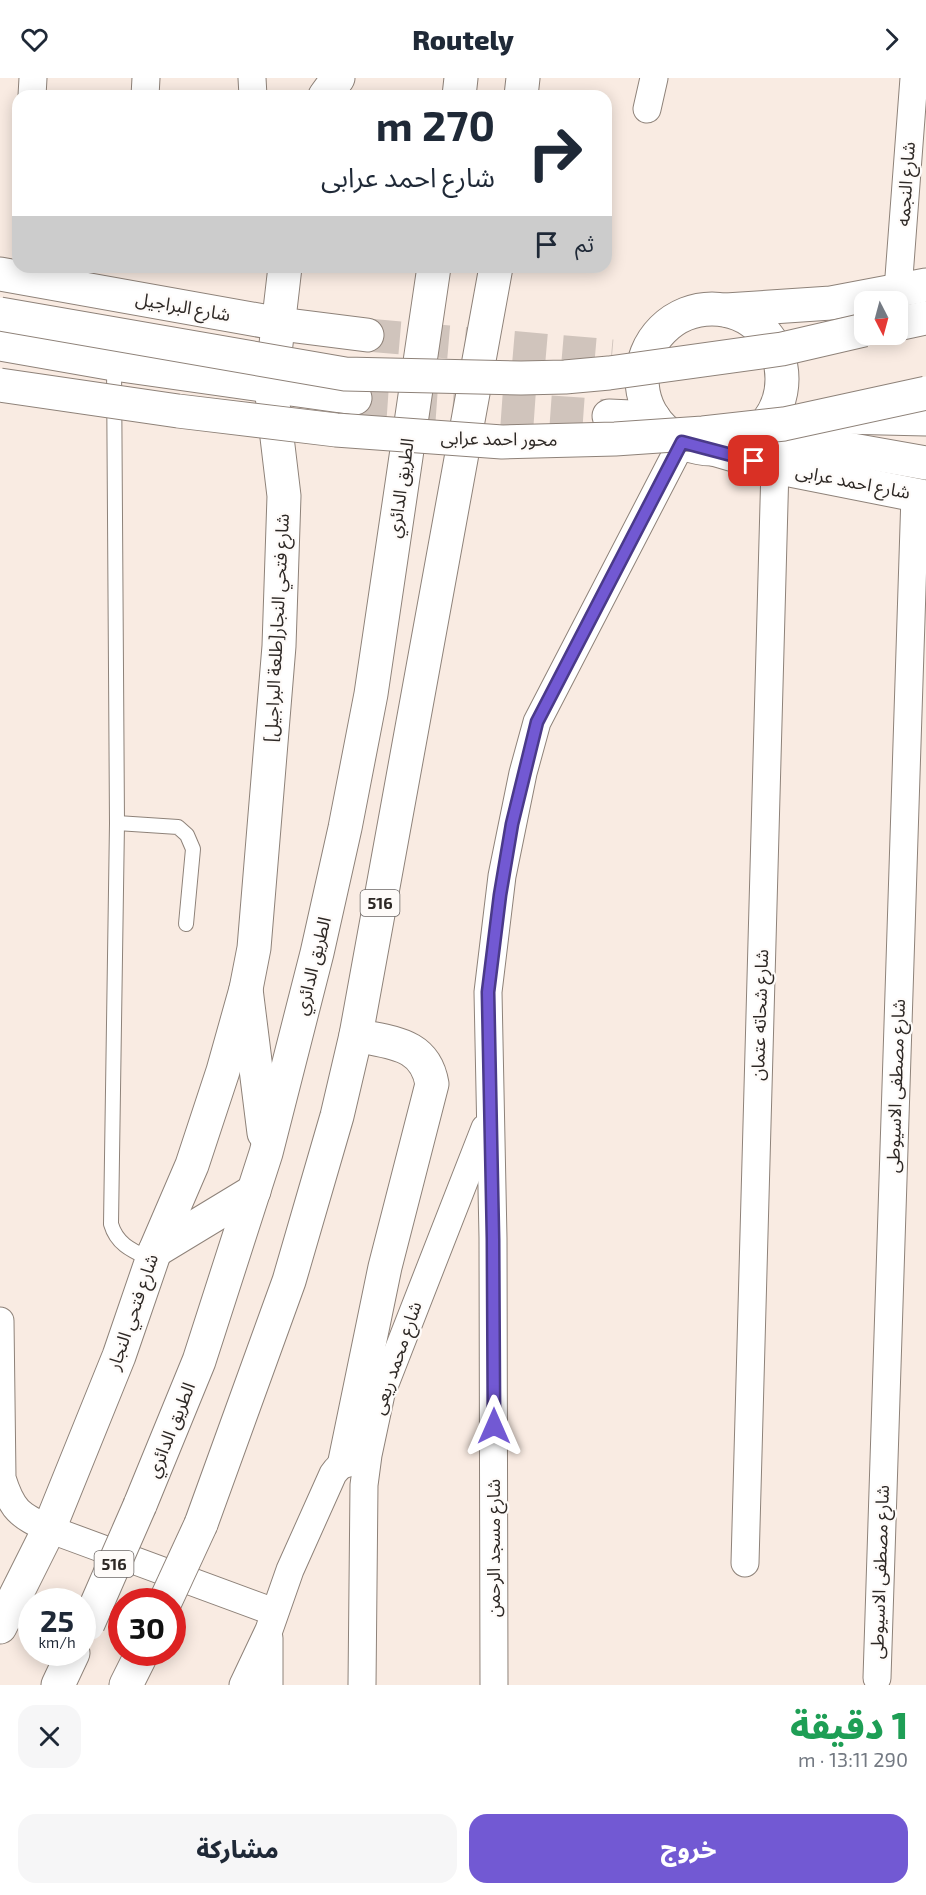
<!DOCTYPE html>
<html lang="ar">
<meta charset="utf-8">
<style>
:root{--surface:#fff;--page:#f6f6f7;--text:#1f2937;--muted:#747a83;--accent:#7259d3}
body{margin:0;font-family:"Exo 2","Noto Sans Arabic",sans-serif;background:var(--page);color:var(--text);direction:rtl;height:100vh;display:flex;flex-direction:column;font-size:22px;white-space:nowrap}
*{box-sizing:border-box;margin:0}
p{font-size:20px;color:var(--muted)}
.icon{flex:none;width:33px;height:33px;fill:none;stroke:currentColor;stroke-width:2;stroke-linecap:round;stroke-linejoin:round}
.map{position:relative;height:1607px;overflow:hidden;direction:ltr}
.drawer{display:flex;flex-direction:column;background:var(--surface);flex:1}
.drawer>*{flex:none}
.top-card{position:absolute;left:12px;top:12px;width:600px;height:183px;border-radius:18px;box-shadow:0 3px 15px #0003;direction:rtl;background:#fff;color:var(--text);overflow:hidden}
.needle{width:39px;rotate:174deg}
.buttons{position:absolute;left:854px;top:213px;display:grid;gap:12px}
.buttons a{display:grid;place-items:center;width:54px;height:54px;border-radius:12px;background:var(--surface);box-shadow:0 3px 15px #0003;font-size:30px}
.speed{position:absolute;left:18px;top:1510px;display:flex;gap:12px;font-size:30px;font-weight:700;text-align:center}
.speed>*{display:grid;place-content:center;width:78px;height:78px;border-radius:50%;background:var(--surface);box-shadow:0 3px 15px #0003;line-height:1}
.speed small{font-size:15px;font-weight:400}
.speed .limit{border:9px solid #d22;background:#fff;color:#111}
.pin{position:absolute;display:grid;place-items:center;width:51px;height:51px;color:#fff;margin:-26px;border-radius:12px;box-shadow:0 3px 9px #0006}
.me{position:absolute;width:66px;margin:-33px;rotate:0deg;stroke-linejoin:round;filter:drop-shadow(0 0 4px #0008)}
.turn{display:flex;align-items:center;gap:21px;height:126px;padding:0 18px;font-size:27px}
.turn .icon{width:78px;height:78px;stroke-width:2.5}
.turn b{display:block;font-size:42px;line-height:51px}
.then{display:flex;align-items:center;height:57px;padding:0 18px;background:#0003;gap:12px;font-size:22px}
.round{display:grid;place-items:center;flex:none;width:63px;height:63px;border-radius:18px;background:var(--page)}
.headline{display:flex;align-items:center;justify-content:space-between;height:102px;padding:0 18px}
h1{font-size:36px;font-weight:800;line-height:45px;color:#1e9e55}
.cta{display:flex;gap:12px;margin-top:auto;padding:12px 18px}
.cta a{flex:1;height:69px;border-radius:18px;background:var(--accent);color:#fff;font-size:24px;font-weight:800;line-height:69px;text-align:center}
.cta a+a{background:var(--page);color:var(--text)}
header{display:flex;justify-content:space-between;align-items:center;height:78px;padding:0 18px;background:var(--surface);font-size:27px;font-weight:800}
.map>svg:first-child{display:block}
</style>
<header><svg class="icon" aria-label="forward" viewBox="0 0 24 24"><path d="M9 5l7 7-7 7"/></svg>Routely<svg class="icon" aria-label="heart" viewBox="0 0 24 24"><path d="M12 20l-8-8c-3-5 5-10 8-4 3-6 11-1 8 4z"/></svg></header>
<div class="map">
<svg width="926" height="1607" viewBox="0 0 926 1607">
<rect width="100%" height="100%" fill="#f9ebe2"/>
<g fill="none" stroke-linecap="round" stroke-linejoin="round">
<!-- secondary-tunnel -->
<g stroke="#d0c4bc" stroke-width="33" stroke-dasharray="33 16" stroke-linecap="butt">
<path d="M367,257L612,278"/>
<path d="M355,320L609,338"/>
</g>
<defs>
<g id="lane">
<path d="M114,286L117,745L111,1146C117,1167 133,1173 152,1182"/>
<path d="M117,745L178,749L187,757L193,771L186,846"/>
</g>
<g id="street">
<path d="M252,0L253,18"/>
<path d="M32,18L33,0"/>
<path d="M145,18L146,0"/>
<path d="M647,31L654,0"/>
<path d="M898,212L914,0"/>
<path d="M0,1243L2,1400C12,1432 19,1437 49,1451L274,1534"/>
<path d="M745,1485L775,389"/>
<path d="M269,1560V1607"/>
<path d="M877,1600L915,417"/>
<path d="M243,1607L269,1552L290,1492L333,1396C341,1384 351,1381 365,1377"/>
<path d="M362,1607L364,1407L368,1377L381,1316L485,1050"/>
<path d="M494,1607L493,1160L488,914L502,798L523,695L537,644L682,364"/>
</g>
<g id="secondary">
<path d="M325,18L338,0"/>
<path d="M0,196L280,246L367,257"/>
<circle cx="712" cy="301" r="70"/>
<path d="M726,232L831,225L926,207"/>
<path d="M0,266L114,286L355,320"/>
<path d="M609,338L654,340"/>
<path d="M840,339L926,341"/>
<path d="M756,355L926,385"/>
<path d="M713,371L775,389L926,419"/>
<path d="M0,1549L49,1451L119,1278L155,1173L192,1087L223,993L246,911L254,870L279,568L284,418L271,309L285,189"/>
</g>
<g id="highway">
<path d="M459,18L461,0"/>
<path d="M521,18L523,0"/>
<path d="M897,246L926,240"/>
<path d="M246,911L264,1055"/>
<path d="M155,1173L254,1113"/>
<path d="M345,1383L385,1189L432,1006C425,964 390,965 356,957"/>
<path d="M140,1427L199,1283L266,1075L317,875L345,750L371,616L434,189"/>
<path d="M201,1446L289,1203L337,1038L356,957L496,189"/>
<path d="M58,1607L73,1575"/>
<path d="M126,1607L142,1575"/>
</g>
</defs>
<!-- lane casing -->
<use href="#lane" stroke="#8e8279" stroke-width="16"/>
<!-- street casing -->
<use href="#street" stroke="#8e8279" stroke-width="29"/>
<!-- secondary casing -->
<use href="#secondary" stroke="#8e8279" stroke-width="35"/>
<!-- highway casing -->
<use href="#highway" stroke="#8e8279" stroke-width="35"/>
<!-- lane -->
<use href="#lane" stroke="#fff" stroke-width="14"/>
<!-- street -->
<use href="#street" stroke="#fff" stroke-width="27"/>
<!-- secondary -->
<use href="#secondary" stroke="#fff" stroke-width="33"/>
<!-- highway -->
<use href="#highway" stroke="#fff" stroke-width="33"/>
<defs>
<g id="highway-bridge">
<path d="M0,236L345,296L521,300L565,299L609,295L782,271L864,252"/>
<path d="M0,307L178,333L336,352L502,364L615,361L703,355L784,346L926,315"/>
<path d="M165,1524L201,1446"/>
<path d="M88,1546L140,1427"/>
</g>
</defs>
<!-- highway-bridge casing -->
<use href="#highway-bridge" stroke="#8e8279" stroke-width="35" stroke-linecap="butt"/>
<!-- highway-bridge -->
<use href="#highway-bridge" stroke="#fff" stroke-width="33"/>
</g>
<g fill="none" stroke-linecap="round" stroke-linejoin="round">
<defs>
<path id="route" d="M494,1348L493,1161L488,914L500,817L512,746L537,644L682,364L754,383"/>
</defs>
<!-- route casing -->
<use href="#route" stroke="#4a3a89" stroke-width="15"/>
<!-- route -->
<use href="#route" stroke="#7259d3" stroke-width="10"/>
</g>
<g text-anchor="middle" stroke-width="4.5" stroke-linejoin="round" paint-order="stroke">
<!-- shield labels -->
<g fill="#fefbf9" stroke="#6c6765" stroke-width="1.5">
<rect x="360.5" y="812" width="39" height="26" rx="4.5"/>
<rect x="94.5" y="1473" width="39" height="26" rx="4.5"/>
</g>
<g font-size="16" font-weight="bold" fill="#2d2825">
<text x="380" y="831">516</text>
<text x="114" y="1492">516</text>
</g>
<!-- street labels -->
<g font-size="18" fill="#2d2825" stroke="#fefbf9">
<text transform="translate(906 106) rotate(-86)" y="6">شارع النجمه</text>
<text transform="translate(183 229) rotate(10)" y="6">شارع البراجيل</text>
<text transform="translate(499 361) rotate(1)" y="6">محور احمد عرابى</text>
<text transform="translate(853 404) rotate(11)" y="6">شارع احمد عرابى</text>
<text transform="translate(401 410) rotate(-82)" y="6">الطريق الدائري</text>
<text transform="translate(277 550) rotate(-87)" y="6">شارع فتحي النجار[طلعة البراجيل]</text>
<text transform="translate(313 888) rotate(-76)" y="6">الطريق الدائري</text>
<text transform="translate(760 937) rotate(-88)" y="6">شارع شحاته عتمان</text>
<text transform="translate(896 1008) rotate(-88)" y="6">شارع مصطفى الاسيوطى</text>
<text transform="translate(133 1234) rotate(-71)" y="6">شارع فتحي النجار</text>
<text transform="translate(397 1280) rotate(-71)" y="6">شارع محمد ريعى</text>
<text transform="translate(171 1352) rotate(-68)" y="6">الطريق الدائري</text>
<text transform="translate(494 1470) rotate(-90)" y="6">شارع مسجد الرحمن</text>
<text transform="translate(880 1494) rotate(-88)" y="6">شارع مصطفى الاسيوطى</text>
</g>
</g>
</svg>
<div class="buttons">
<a><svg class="needle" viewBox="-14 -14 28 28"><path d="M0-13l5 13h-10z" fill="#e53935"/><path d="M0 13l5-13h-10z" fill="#747a83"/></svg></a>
</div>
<div class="speed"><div>25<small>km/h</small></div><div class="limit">30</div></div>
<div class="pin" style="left:754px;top:383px;background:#d93025"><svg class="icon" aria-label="arrive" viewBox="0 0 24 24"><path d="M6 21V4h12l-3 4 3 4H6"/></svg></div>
<svg class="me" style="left:494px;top:1348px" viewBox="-20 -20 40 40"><path d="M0-17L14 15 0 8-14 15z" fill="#7259d3" stroke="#fff" stroke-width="4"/></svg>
<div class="top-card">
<div class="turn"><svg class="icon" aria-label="right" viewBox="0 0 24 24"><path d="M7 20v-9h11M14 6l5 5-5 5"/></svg><div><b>270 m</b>شارع احمد عرابى</div></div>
<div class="then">ثم<svg class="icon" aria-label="arrive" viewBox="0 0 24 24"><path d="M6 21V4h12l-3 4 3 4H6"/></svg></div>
</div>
</div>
<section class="drawer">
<div class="headline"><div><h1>1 دقيقة</h1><p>290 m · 13:11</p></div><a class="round"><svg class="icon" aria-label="close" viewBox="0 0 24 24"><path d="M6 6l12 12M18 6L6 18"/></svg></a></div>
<div class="cta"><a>خروج</a><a>مشاركة</a></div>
</section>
